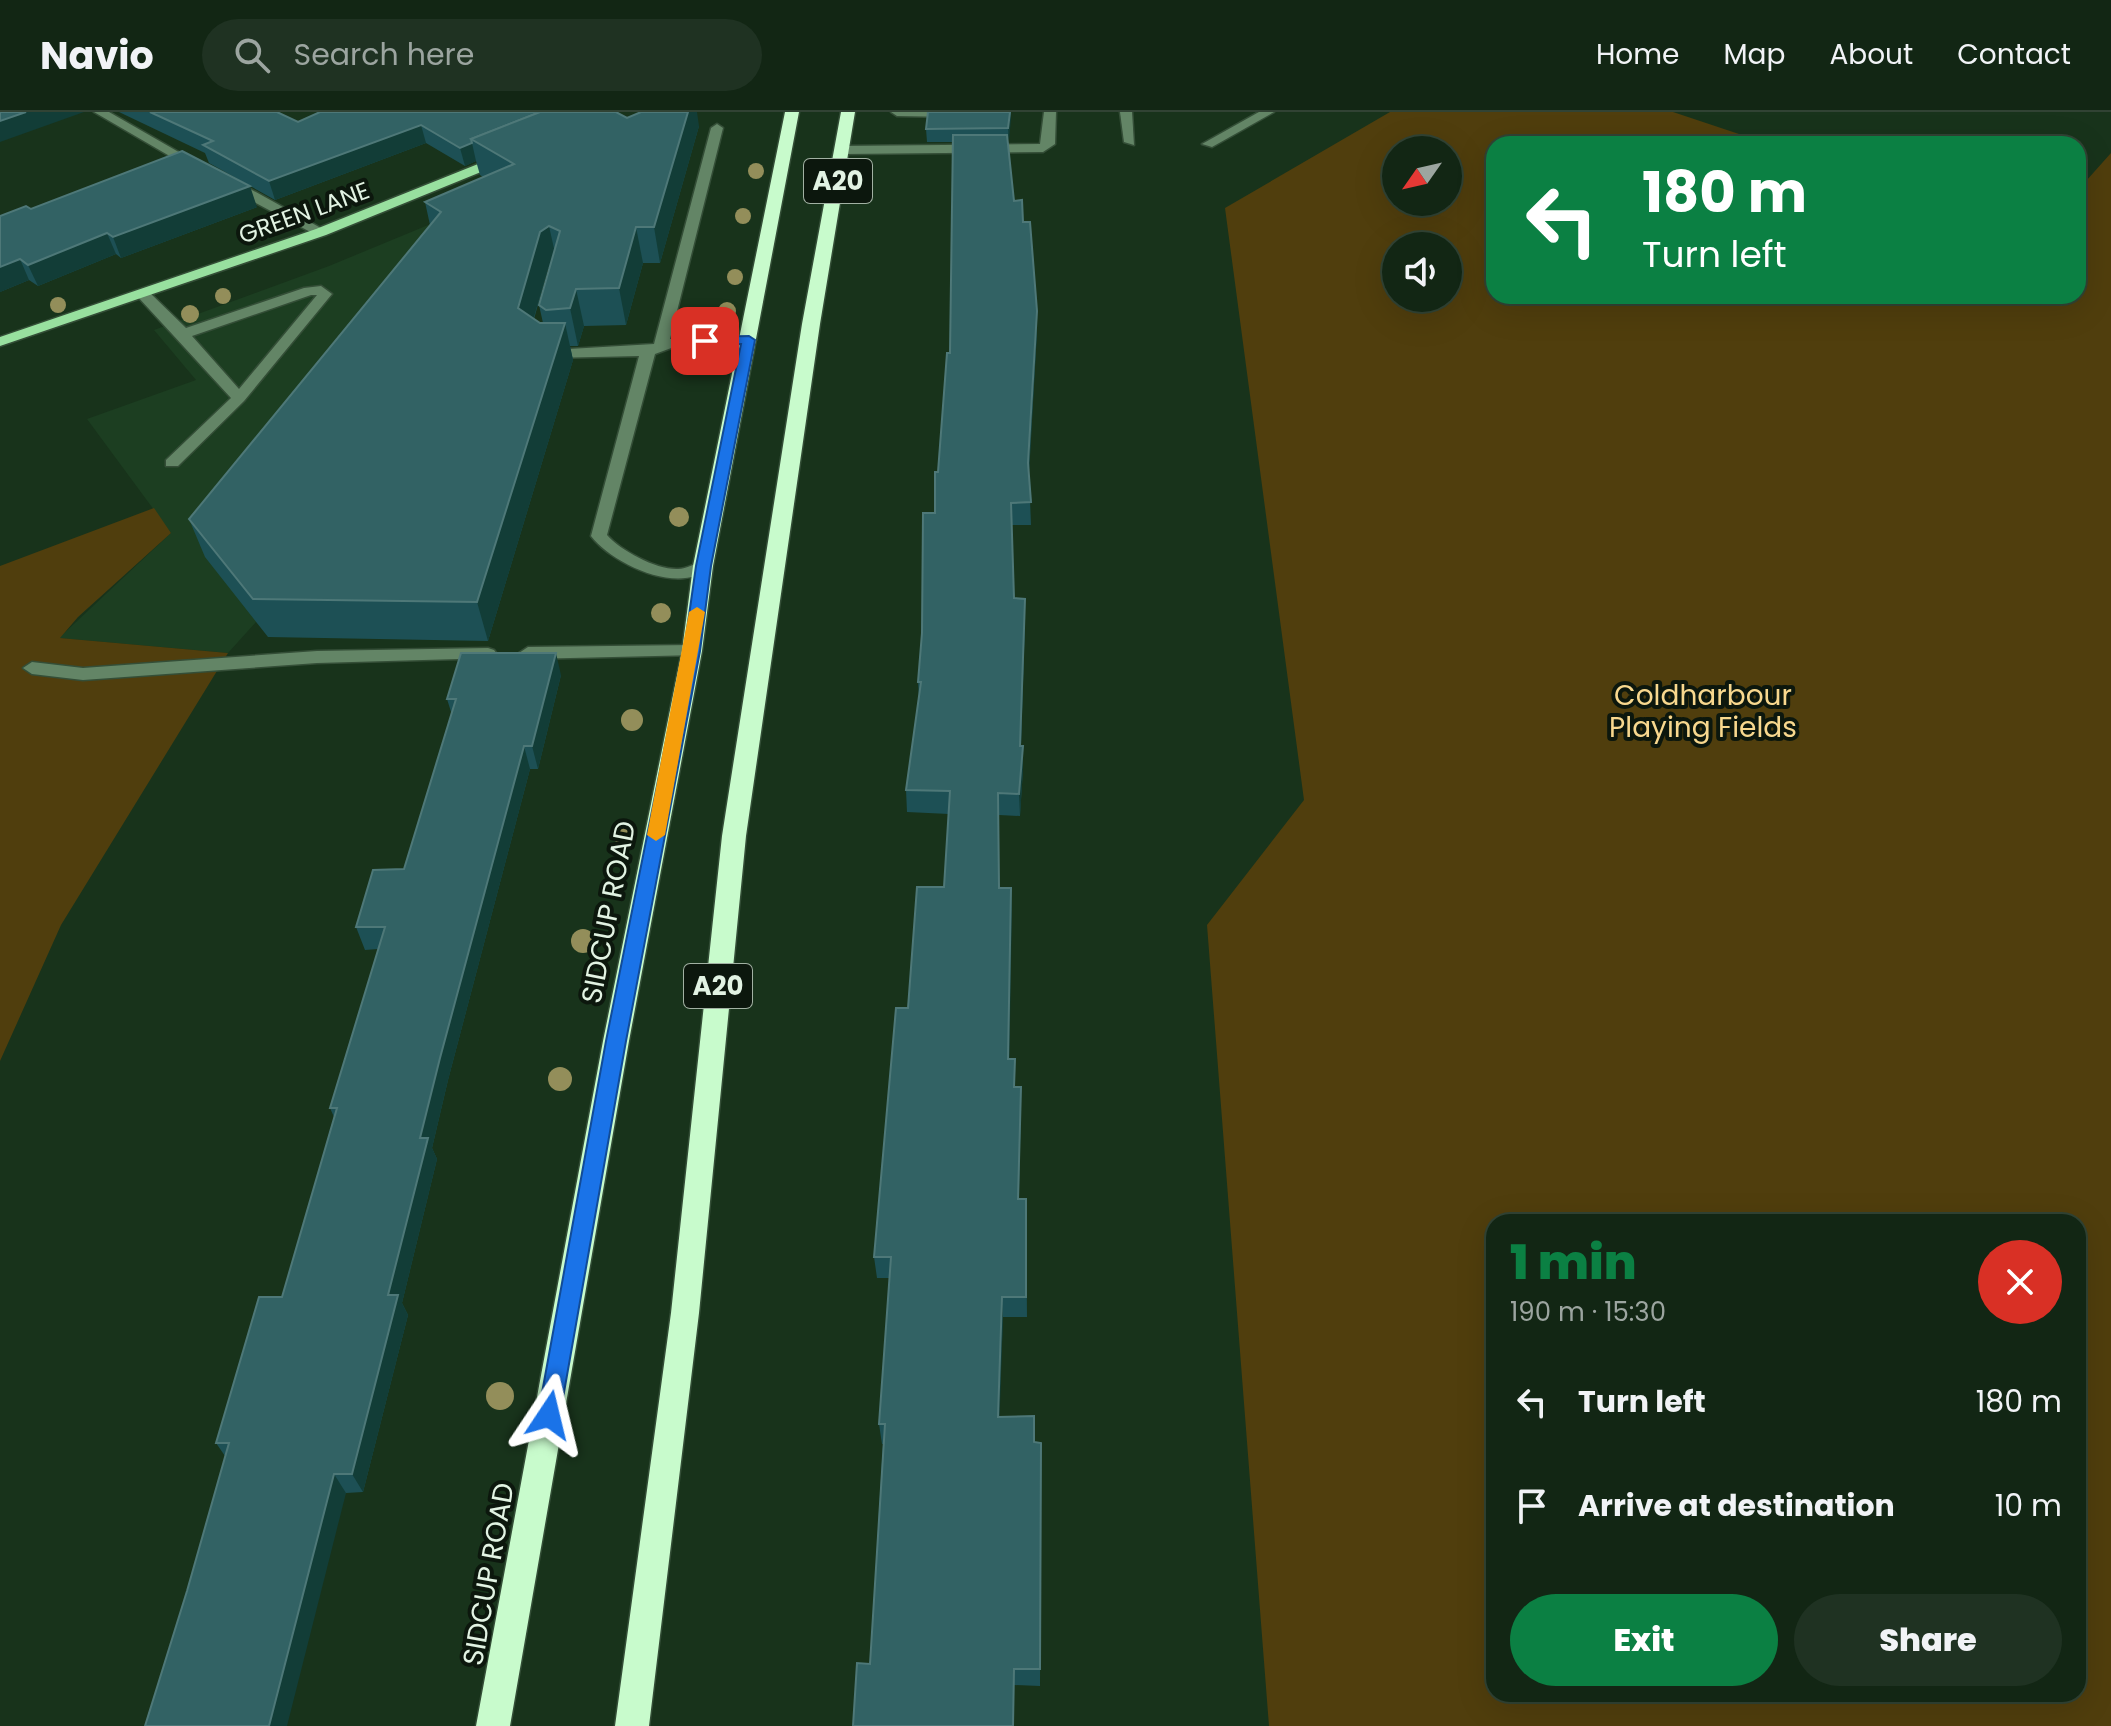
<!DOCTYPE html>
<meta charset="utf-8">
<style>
:root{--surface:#122614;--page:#1f3222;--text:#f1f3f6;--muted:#9ca5a0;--line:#314334;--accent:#0b8043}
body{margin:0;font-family:Poppins,sans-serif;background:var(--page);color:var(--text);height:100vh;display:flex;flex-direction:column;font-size:30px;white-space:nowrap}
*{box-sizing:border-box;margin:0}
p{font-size:26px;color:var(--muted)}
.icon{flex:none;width:44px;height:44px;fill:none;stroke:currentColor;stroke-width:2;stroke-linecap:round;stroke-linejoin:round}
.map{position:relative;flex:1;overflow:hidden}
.panel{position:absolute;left:1486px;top:1102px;width:600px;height:488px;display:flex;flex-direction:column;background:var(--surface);border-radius:24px;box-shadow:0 8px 32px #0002,0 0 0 2px var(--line)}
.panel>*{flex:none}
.hud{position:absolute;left:1486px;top:24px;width:600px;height:168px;border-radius:24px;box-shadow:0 8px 32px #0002,0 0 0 2px var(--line);background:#0b8043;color:#fff;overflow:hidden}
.needle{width:52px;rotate:236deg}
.buttons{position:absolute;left:1382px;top:24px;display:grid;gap:16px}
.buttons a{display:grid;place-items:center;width:80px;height:80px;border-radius:50%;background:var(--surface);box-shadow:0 8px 32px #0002,0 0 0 2px var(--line);font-size:40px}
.pin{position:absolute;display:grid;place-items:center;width:68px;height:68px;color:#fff;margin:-34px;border-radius:16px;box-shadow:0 4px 12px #0006}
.me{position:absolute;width:88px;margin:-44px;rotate:10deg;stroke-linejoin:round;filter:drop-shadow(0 0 6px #0008)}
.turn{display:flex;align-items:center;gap:28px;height:168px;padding:0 24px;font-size:36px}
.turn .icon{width:104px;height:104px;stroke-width:2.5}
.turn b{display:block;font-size:56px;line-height:68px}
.round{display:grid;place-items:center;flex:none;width:84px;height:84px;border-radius:42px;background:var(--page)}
.headline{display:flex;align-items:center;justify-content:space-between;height:136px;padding:0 24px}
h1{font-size:48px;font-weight:800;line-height:60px;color:var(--accent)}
.primary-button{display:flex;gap:16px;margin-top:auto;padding:16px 24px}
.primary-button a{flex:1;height:92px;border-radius:48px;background:var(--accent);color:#fff;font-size:32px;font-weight:800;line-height:92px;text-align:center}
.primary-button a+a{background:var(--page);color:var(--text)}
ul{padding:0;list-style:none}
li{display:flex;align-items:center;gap:24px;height:104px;padding:0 24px}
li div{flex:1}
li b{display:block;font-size:30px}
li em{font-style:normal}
header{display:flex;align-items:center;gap:48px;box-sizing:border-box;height:112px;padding:0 40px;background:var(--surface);border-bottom:2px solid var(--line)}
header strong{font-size:38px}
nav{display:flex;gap:44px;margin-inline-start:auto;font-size:28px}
.search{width:560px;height:72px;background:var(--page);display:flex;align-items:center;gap:20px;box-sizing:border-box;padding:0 28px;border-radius:44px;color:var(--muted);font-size:30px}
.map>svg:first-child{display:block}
</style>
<header>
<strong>Navio</strong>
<div class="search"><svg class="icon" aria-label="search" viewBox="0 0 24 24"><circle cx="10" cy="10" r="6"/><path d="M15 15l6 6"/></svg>Search here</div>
<nav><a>Home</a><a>Map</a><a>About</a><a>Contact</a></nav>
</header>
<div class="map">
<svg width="2111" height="1614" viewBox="0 0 2111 1614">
<rect width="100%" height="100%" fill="#18331b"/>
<!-- built -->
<path fill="#1c3e21" d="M479,92L256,510L228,541L59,526L171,421L87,307L196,268L154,218L329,154Z"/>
<!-- green -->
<g fill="#503e0d" fill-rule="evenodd">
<path d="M1390,0H1673L1769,32H1494V184H2078V78L2111,41V1614H1269L1207,813L1304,688L1225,96ZM1396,38H1448V90H1396ZM1448,134V186H1396V134ZM1494,1110H2078V1582H1494Z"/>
<path d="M154,396L171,421L78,505L60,526L228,541L61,813L0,949V454Z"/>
</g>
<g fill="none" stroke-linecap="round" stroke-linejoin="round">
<defs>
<g id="minor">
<path d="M94,0H109L203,54L192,57Z"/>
<path d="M891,0H958L959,1L953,5L897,4Z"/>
<path d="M1044,0H1056L1055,32L1043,40L843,42L837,38L843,34L1040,32Z"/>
<path d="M1120,0H1132L1134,33L1124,30Z"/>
<path d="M1259,0H1274L1212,35L1202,32Z"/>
<path d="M717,12L723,16L670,227L749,224L756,228L749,232L674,235L655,242L607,423C621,439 657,458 678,457C687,457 695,451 703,449L711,454C682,485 612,452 591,424L639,244L550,246L537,239L544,235L552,238L654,232L711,16Z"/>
<path d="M224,68H234L328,120L316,123L224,74Z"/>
<path d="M321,174L332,182L244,289L178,354H166V348L231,286L138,185V179H148L186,216L304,176ZM311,183H317L239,277L192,224Z"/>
<path d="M692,533L698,535L701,539L698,543L528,547L519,541L528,535Z"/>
<path d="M488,536L494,538L497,542L494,546L317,551L83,568L32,562L23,556L32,550L83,556L317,539Z"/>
</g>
<path id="major" d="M503,42L509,46L508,49L326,123L0,234V225L316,117Z"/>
<g id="highway">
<path d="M785,0H799L713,454L702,539L629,929L510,1614H476L603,929L682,539L693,454Z"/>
<path d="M841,0H855L820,212L746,724L699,1201L649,1614H615L671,1201L722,724L802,212Z"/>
</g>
</defs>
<!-- minor casing -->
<use href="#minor" stroke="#344e37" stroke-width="3"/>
<!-- major casing -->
<use href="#major" stroke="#344e37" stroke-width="3"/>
<!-- highway casing -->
<use href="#highway" stroke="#344e37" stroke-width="3"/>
<!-- minor -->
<use href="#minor" fill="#638566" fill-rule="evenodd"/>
<!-- major -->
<use href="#major" fill="#98e09f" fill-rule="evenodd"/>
<!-- highway -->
<use href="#highway" fill="#c8fbcc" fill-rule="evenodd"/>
</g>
<!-- trees -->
<g fill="#938e5a">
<circle cx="756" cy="59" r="8"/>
<circle cx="743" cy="104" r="8"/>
<circle cx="735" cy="165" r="8"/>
<circle cx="223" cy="184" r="8"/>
<circle cx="58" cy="193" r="8"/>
<circle cx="727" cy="199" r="9"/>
<circle cx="190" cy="202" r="9"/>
<circle cx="679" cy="405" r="10"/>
<circle cx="661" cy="501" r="10"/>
<circle cx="632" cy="608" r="11"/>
<circle cx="623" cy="720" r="12"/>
<circle cx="583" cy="829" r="12"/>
<circle cx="560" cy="967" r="12"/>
<circle cx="500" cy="1284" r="14"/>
</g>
<!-- wall -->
<g fill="#1d5055" fill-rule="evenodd">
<path d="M119,0H277L298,10L627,6L699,14L660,151H643L626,213L584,214L578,234H570L573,248L488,529L268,525L205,445L189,407L430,113L425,90L483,65L480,63L476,49L465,54L426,31L275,88L209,51L205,41ZM550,155L539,193L543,211H540L534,207L548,156Z"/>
<path d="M928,0H1011L1008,29L1014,89L1023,110L1037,199V220L1029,362L1031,413H1012L1014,486L1025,509L1021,634H1023V657L1020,704L999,703V776H1011L1009,947L1015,975H1021L1019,1087H1026L1027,1205H1003L999,1305L1034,1330L1041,1331L1040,1574L1014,1573L870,1552L883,1332H882L879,1312L890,1166H877L874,1145L908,896L944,775L949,702L907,700L906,678L919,585L918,570L950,241L953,30H927L926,17Z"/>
<path d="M257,95L121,146L116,142L38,174L29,168L0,180L31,97Z"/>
<path d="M561,563L538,657H530L448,968L432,1036L437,1047L402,1191L408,1203L363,1380L346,1381L187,1479L225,1344L216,1331L282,1185L334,1005L330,996L378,837L365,838L356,815L404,757L452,603L447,587Z"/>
</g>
<!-- shaded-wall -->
<g fill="#123d37">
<path d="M26,0H84L0,30V9Z"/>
<path d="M688,0H697L699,14L660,151L654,115Z"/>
<path d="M1010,0L1011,7L1009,29L1008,16Z"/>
<path d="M421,13L426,31L275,88L269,69Z"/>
<path d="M472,31L476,49L465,54L460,36Z"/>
<path d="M250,74L257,95L121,146L113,125Z"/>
<path d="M549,114L557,150L548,156L526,233L518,196L540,120Z"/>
<path d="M636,115L643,151L626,213L619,176Z"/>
<path d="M107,121L116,142L38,174L28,153Z"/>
<path d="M20,147L29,168L0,180V155Z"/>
<path d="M576,177L584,214L578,234L570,196Z"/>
<path d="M1037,199V220L1028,373V351Z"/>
<path d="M565,211L573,248L488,529L477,490Z"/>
<path d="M1025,487V509L1020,657V634Z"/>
<path d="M556,541L561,563L538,657L532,634Z"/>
<path d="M524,634L530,657L448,968L432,1036L437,1047L402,1191L408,1203L363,1380L352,1362L420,1026L440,946Z"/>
<path d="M1023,634V657L1020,704L1019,682Z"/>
<path d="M1011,776L1012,798L1009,969L1008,947Z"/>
<path d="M1021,975V996L1018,1108V1087Z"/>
<path d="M1002,1185L1003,1205L999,1324L998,1305Z"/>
<path d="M334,1362L346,1381L287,1614H269Z"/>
</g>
<!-- building -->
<g fill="#326264" stroke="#4e7878" stroke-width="2">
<path d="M0,0H26L0,9Z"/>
<path d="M150,0H277L298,10L320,0H540L471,27L472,31L460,36L421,13L269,69L203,33L213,29Z"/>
<path d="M540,0H616L627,6L641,0H688L654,115H636L619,176L576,177L570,196L546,198L539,193L560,119L549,114L540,120L518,196L540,211H565L477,490L253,487L189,407L441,100L425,90L514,52L471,27Z"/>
<path d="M928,0H1010L1008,16L926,17Z"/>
<path d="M953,23H1007L1014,89L1022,88L1023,110H1030L1037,199L1028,351L1031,390L1011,391L1014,486L1025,487L1020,634H1023L1019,682L998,681L999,776H1011L1008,947H1015L1014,975H1021L1018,1087H1026V1185H1002L998,1305L1034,1304V1330L1041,1331L1040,1557H1014L1013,1614H853L857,1551L870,1552L885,1312H879L891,1145H874L896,896H908L917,775H944L950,679L906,678L921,570H918L922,521L923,401H935V360H938L947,241H950Z"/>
<path d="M182,39L250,74L113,125L107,121L28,153L20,147L0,155V104L26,94L31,97Z"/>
<path d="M461,541H556L532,634H524L440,946L420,1026H428L388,1183H398L352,1362H334L269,1614H145L187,1479L229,1331H216L259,1185H282L337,996H330L385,815H356L373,758L404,757L456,587H447Z"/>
</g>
<!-- route -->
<path fill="#1a73e8" stroke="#114b97" stroke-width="2" d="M749,224L755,228L711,454L700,539L626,929L560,1303L557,1310L549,1313L541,1310L538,1303L606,929L684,539L696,454L741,232L705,233L699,229L705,225Z"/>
<!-- slow -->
<path fill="#f59e0b" d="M697,495L705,500L665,723L656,729L647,723L689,500Z"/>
<g text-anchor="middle" stroke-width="8" stroke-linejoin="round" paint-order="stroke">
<!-- far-street labels -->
<g font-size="24" fill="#e2f3e3" stroke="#0c170d">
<text transform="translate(304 101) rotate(-20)" y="8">GREEN LANE</text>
</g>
<!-- shield labels -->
<g fill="#0c170d" stroke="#a2b1a3" stroke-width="2">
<rect x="804" y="47" width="68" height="44" rx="6"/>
<rect x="684" y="852" width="68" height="44" rx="6"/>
</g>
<g font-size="26" font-weight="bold" fill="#e2f3e3">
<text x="838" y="78">A20</text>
<text x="718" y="883">A20</text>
</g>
<!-- park labels -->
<g font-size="28" fill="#f8d88e" stroke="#0c170d">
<text x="1703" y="593">Coldharbour<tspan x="1703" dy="32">Playing Fields</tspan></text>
</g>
<!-- street labels -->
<g font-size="28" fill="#e2f3e3" stroke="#0c170d">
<text transform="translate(608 800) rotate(-79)" y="10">SIDCUP ROAD</text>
<text transform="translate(488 1462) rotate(-80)" y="10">SIDCUP ROAD</text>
</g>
</g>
</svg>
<div class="buttons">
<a><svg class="needle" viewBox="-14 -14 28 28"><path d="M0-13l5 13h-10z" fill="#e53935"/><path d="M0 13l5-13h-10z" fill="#9ca5a0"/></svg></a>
<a><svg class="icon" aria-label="sound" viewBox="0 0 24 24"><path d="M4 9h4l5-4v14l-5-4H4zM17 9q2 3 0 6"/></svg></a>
</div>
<div class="pin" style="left:705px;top:229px;background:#d93025"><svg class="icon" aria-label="arrive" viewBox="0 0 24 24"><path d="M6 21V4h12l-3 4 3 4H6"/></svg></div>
<svg class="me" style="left:549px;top:1303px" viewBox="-20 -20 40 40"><path d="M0-17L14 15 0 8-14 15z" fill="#1a73e8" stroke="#fff" stroke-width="4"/></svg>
<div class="hud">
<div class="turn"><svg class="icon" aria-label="left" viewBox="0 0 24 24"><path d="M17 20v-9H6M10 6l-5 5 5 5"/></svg><div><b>180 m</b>Turn left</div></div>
</div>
<section class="panel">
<div class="headline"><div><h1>1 min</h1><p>190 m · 15:30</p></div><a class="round" style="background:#d93025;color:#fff"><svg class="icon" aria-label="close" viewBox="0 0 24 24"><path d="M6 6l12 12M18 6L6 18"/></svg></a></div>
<ul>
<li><svg class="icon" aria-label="left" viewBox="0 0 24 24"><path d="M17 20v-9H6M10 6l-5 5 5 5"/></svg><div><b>Turn left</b></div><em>180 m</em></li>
<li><svg class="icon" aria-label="arrive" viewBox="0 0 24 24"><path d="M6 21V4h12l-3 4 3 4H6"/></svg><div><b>Arrive at destination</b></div><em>10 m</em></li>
</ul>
<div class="primary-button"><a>Exit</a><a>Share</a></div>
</section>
</div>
